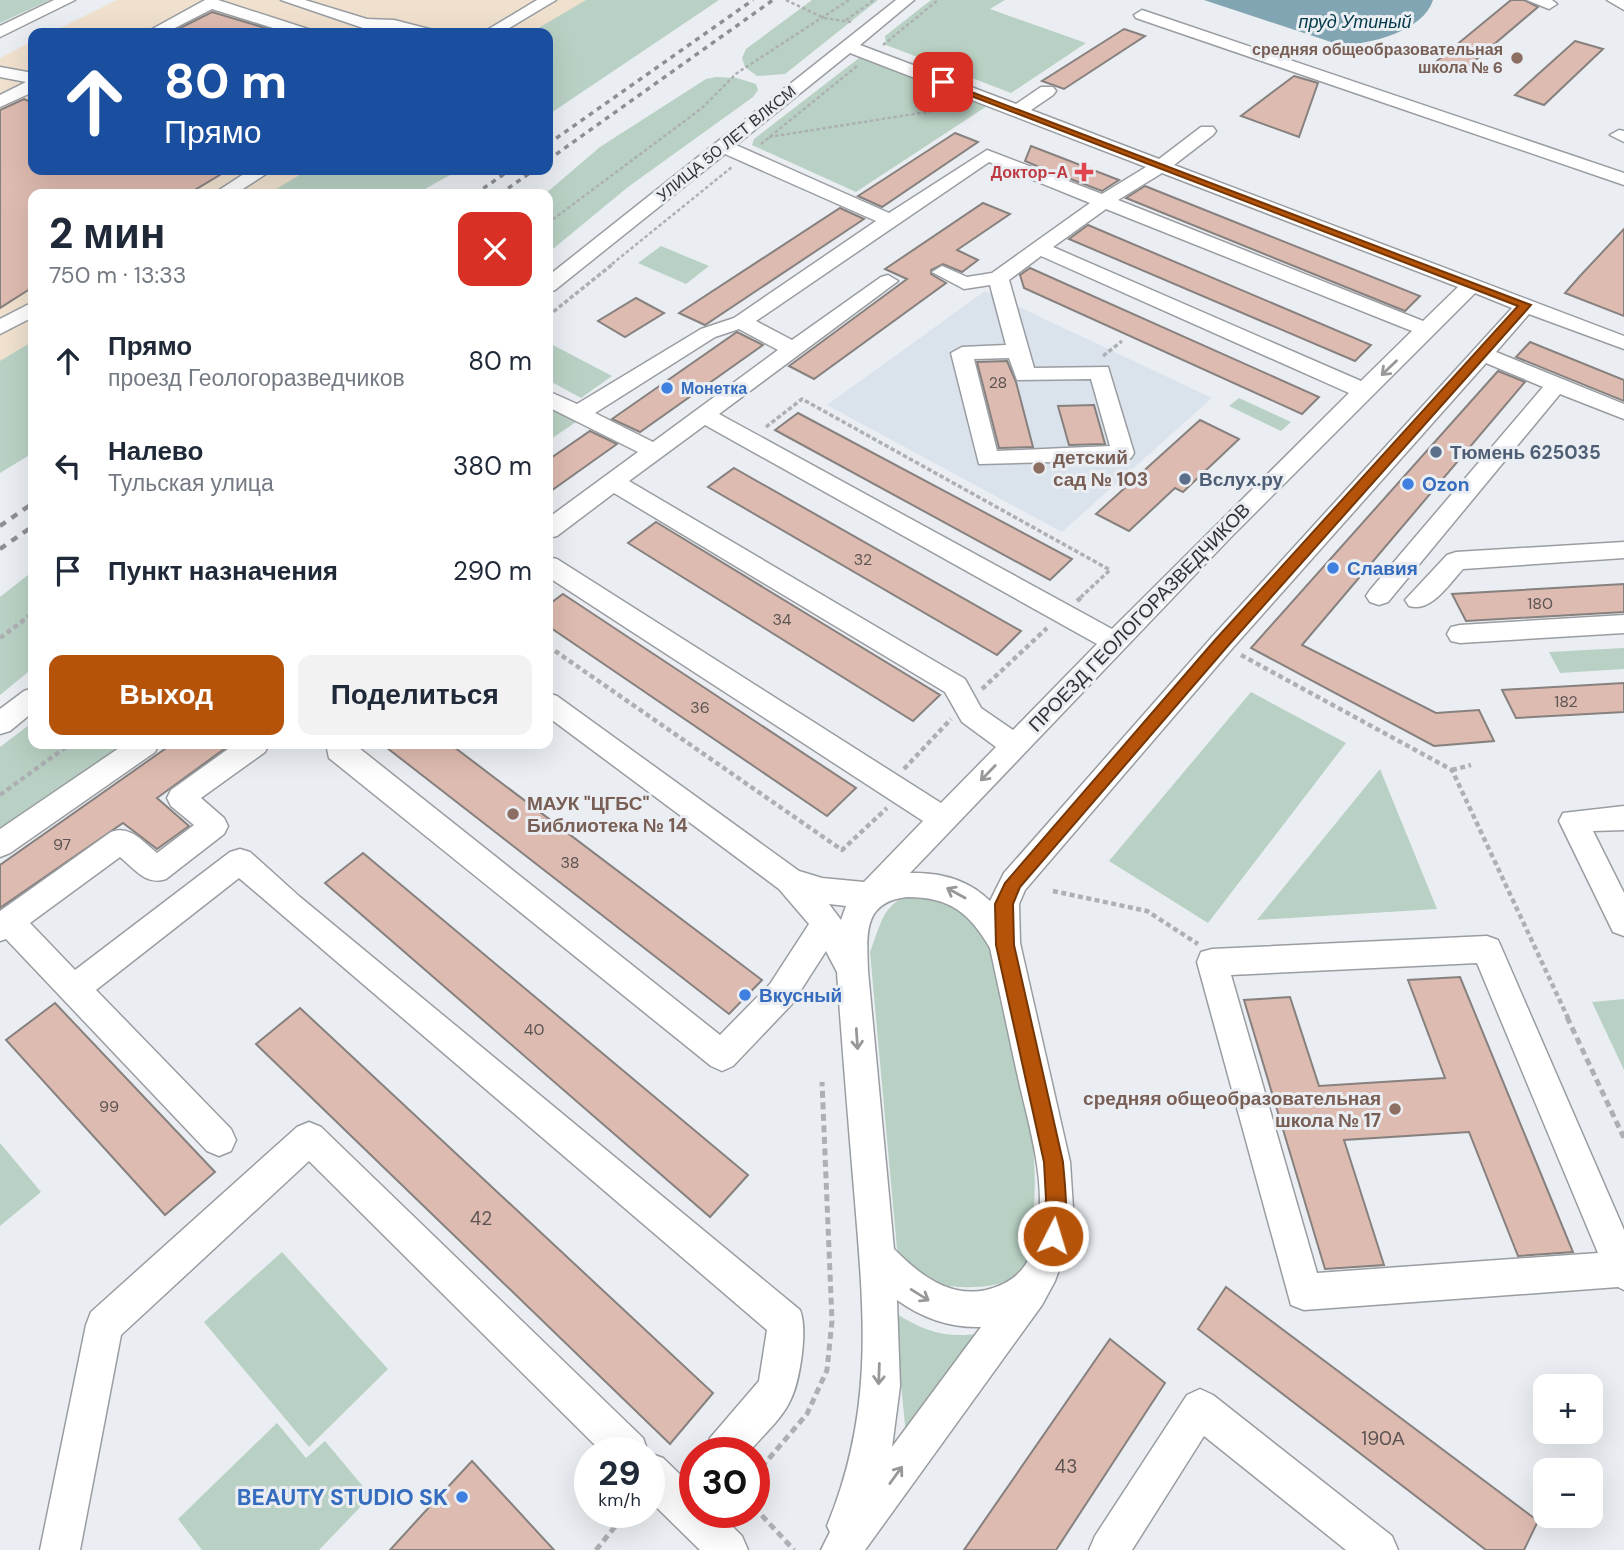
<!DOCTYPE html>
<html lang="ru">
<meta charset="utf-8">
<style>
:root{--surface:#fff;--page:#f2f2f3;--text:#1f2937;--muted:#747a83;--accent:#b45309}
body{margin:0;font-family:"DM Sans",sans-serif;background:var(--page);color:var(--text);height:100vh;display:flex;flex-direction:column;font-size:26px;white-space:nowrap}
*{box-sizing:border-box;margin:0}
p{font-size:23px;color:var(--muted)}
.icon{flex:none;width:38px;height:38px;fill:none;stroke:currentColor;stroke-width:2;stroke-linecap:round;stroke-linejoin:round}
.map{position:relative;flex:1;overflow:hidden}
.side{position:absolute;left:28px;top:189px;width:525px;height:560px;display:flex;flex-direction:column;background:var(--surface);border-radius:14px;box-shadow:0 7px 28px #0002}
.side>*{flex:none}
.banner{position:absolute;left:28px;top:28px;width:525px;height:147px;border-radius:14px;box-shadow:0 7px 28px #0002;background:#1a4fa0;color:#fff;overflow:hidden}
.fabs{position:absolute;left:1533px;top:1374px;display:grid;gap:14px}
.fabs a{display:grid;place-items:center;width:70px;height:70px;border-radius:14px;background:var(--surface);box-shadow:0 7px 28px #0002;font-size:35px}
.speed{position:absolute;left:574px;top:1437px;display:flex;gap:14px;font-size:35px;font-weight:700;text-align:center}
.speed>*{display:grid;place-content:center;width:91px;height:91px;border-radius:50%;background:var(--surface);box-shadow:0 7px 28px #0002;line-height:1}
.speed small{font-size:18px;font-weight:400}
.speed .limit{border:10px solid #d22;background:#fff;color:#111}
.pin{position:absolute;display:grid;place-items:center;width:60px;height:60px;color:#fff;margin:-30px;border-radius:14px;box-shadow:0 4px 10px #0006}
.me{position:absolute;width:77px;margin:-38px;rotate:5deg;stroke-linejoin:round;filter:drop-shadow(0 0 5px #0008)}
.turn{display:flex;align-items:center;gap:24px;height:147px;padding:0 21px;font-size:32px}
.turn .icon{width:91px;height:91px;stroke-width:2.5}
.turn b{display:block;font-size:49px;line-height:60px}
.round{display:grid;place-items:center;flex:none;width:74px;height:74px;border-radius:14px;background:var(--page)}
.head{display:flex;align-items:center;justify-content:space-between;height:119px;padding:0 21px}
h1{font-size:42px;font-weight:800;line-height:52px}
.button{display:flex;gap:14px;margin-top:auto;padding:14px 21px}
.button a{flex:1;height:80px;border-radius:14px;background:var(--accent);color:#fff;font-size:28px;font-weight:800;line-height:80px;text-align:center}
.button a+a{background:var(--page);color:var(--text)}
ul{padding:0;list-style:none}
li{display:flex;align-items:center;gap:21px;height:105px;padding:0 21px}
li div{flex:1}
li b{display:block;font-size:26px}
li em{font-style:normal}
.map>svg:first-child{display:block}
</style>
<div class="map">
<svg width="1624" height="1550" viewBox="0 0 1624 1550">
<rect width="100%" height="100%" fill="#eaeef2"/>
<!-- built -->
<path fill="#dae2ec" d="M985,291L1212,398L1062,532L827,405Z"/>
<!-- industrial -->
<g fill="#f0e1ce">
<path d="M117,0H622L548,33H50Z"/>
<path d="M33,41V170H359L321,194H33V380L0,402V58Z"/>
</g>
<!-- green -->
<g fill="#b9d1c4">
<path d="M0,0H50L0,23Z"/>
<path d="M586,0H719L548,115V33H530Z"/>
<path d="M812,0H878L785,74L757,76L745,67L742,58L746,49Z"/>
<path d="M931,0H1005L990,9L1086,43L1011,93L886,45L885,36Z"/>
<path d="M859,58H867L990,104L856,192L752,145L754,139Z"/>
<path d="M716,77L737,78L756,84L758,90L753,97L628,187L548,253V194H545L600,147L706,79Z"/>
<path d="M308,170H459L416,194H268Z"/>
<path d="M661,246L709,266L686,284L638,263Z"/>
<path d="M33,341V453L0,473V361Z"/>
<path d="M553,345L612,376L581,398L548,380V348Z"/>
<path d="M1239,398L1291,422L1281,431L1229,406Z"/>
<path d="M548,404L579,420L548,441Z"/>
<path d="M33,571V668L0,695V597Z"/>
<path d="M1624,648V669L1560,673L1549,652Z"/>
<path d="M1251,692L1346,743L1208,923L1109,861Z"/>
<path d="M33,722V744H124L0,830V747Z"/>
<path d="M1380,769L1437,909L1257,920Z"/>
<path d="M914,893C946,897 978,917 991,949C998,965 1000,984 1004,1001C1022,1078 1046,1162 1029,1241C1028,1249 1028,1260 1024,1267C1012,1286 981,1288 961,1287C928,1285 915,1278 897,1249L870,952C881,924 882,903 914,893Z"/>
<path d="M1624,999V1070L1592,1002Z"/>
<path d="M0,1143L41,1192L0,1226Z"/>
<path d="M282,1252L388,1369L309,1447L204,1322Z"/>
<path d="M894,1312C924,1332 947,1339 983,1333L906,1435Z"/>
<path d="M277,1423L306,1458L325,1441L371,1496L319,1550H202L178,1519Z"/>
</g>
<!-- water -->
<path fill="#81a5b3" d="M1204,0H1433C1424,31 1368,45 1340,45Z"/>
<!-- building -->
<g fill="#debbb0" stroke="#86817f" stroke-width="2">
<path d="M1511,0H1524L1538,7L1459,74L1432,65Z"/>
<path d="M212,12L272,30L271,33H170Z"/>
<path d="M1124,29L1145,36L1064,89L1042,81Z"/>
<path d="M1575,41L1603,49L1544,105L1515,95Z"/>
<path d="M1294,76L1318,83L1299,137L1241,116Z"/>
<path d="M24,99L33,103V170H228L188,194H33V287L0,308V110Z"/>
<path d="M955,133L978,142L882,207L858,196Z"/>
<path d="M1031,146L1119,180L1102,191L1039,167L1025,161Z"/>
<path d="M1145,186L1420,296L1405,311L1126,198Z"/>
<path d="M983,203L1010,214L957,250L978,260L962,272L943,264L931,270V274L946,283L814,379L789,366L907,279L885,269Z"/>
<path d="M840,208L864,219L705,325L679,313Z"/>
<path d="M1088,225L1371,345L1355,361L1069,239Z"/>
<path d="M1624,229V316L1565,293L1580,276Z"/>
<path d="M1030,268L1319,397L1302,414L1024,288L1020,275Z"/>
<path d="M636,298L664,313L625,337L598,321Z"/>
<path d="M737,332L763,345L640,432L612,419Z"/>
<path d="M1530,342L1624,380V401L1516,357Z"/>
<path d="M1007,361L1016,382L1033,447L999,448L977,362Z"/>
<path d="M1498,371L1525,382L1302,645L1436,713L1479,710L1494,741L1434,746L1251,648Z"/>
<path d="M1094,405L1105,444L1069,445L1058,406Z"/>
<path d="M798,413L1072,559L1050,580L775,430Z"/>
<path d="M1200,420L1239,439L1183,492L1175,488L1129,531L1096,514Z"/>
<path d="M590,431L617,444L548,493V460Z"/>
<path d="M734,468L1021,631L997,655L708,487Z"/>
<path d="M656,522L940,695L913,721L628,543Z"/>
<path d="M1624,584V612L1466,621L1452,594Z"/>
<path d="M563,594L856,788L827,816L548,626V605Z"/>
<path d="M1624,683V712L1516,718L1502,690Z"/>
<path d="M172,744H231L157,798L189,826L157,849L123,823L0,908V865Z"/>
<path d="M382,744H450L762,980L729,1014Z"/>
<path d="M363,853L748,1175L710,1217L325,883Z"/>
<path d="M1460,977L1573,1252L1518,1256L1469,1132L1344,1140L1384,1265L1325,1269L1244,1000L1290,997L1319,1086L1445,1078L1408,980Z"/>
<path d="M55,1003L215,1172L165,1215L6,1040Z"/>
<path d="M300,1008L713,1393L670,1444L256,1044Z"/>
<path d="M1226,1287L1538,1521L1524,1550H1486L1198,1329Z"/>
<path d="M1110,1339L1165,1383L1056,1550H964Z"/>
<path d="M472,1461L554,1550H390L421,1516Z"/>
</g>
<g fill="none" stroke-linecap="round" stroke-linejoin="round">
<defs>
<g id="minor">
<path d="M54,0H75L0,37V26Z"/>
<path d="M205,0H218L311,30L313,33H289L212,9L165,33H145Z"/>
<path d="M281,0H305L367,19L394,20L433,30L435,33L366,29Z"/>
<path d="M537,0H556L501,33H482Z"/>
<path d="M896,0H914L860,45L1016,104L1041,87H1053L1056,91L1053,95L1031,110L1159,159L1201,127H1213L1216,131L1213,135L1174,165L1624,336V349L1529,314L1496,352L1624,404V419L1560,394L1388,602L1379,605L1370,602L1366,596L1370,590L1543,387L1486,363L1230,651L1025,890L1019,904L1020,943L1070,1162L1073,1208L1070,1239L1055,1281L1042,1305L865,1550H821L830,1532L827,1526C875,1410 864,1312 854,1190C848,1117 842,1045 837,972L826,951L792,1004L733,1066L722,1071L711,1066L329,758L326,744H354L720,1035L770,984L809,924L779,889L548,717V693L557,696L799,871L822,878L864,882L923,821L548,577V557L557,559L941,803L996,747L962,722L945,692L614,493L557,536L548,538V518L638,452L548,407V391L577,404L701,329L734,318L876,221L725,154L555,290L548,292V276ZM850,53L1146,167L1102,194L987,150L889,213L736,145ZM989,162L1090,203L992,273L967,277L942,266L932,272L964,289L990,285L1006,345L962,347L951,353L979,464L1123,460L1131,458L1134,453L1108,367L1034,368L1009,280L1041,256L1349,393L1112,629L719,414L898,281L888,275L881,277L792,340L756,321ZM1162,173L1458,287L1423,321L1118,200ZM1106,209L1412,331L1361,381L1053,247ZM1475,293L1512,308L1212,637L1004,873L990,901C969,880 940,872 910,873L1232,536ZM739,329L778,350L653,442L595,413L715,337ZM1009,358L1017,380L1091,379L1110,446L997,451L974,359ZM705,425L1097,644L1013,730L981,708L965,679L629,481ZM907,897C949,897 969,912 990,948C999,990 1008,1031 1017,1073C1029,1128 1054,1200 1030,1256C1022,1275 1006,1285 986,1290C948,1298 919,1274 894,1249L868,971C867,935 862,902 907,897ZM829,904L846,906L841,920ZM897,1300C922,1318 950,1328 981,1327L892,1447L900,1386Z"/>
<path d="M1527,0H1552L1557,4L1549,9Z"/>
<path d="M1607,0H1624V10Z"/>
<path d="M1142,10L1624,173V185L1136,18L1134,15Z"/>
<path d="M0,67L33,73V92L0,107V95L26,82L0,77Z"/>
<path d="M1619,130L1624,131V142L1610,135Z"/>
<path d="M250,170H272L235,194H213Z"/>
<path d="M33,302V317L0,334V319Z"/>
<path d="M1624,542V558L1463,569C1449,584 1431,613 1409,606L1405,600L1447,555L1456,552Z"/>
<path d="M1624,615V633L1460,643L1451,641L1447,634L1451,627L1460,625Z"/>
<path d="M33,688V712L10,731L0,734V709L24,691Z"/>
<path d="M125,744H159L155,752L10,853L0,857V829Z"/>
<path d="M235,744H269L265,752L201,798L224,818L228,826L224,834L166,879C146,886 135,869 120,857L30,923L75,970L230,852L240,849L250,852L300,897L800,1310C808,1329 800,1382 790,1401C781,1420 762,1436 749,1452H705L710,1438L759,1381L767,1330L239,878L96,990L231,1129L236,1140L231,1151L219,1156L207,1151L6,939L0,941V911L111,832C130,825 142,841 157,853L194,825L171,806L167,798L171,790Z"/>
<path d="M1624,806V830L1593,831L1624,893V936L1613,932L1559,821L1563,813Z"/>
<path d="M1487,936L1498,940L1502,949L1624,1230V1290L1618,1287L1304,1310L1291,1305L1197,962L1201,952L1212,949ZM1477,963L1598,1253L1317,1273L1231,975Z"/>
<path d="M309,1122L321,1127L643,1438L648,1452H602L309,1161L121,1335L80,1550H40L86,1325L91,1312L297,1127Z"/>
<path d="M1200,1389L1213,1395L1392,1536L1398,1550H1346L1204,1436L1132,1550H1089L1095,1536L1187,1395Z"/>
<path d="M649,1453L663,1458L695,1489V1512H718L742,1536L748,1550H700L649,1500Z"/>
</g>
</defs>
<!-- minor casing -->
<use href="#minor" stroke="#999da1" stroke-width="3"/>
<!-- path-far3 -->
<g stroke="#adb0b3" stroke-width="2.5" stroke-dasharray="3.5 2.5" stroke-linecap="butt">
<path d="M786,0L824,18L851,22"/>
<path d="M846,20L874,0"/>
<path d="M883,45L938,0"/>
<path d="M769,137L958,107"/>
<path d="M761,144L857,66"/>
<path d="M548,223L702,108L737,73L849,0"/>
<path d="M612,264L732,167"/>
</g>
<!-- path-far2 -->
<g stroke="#adb0b3" stroke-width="3.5" stroke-dasharray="4.5 2.5" stroke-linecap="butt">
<path d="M548,316L614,263"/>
<path d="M1103,356L1122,341"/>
<path d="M766,427L802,399L1110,570L1081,597"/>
</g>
<!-- path-far1 -->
<g stroke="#adb0b3" stroke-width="4.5" stroke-dasharray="5 3.5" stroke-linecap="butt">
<path d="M1077,601L1083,596"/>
<path d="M0,638L33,613"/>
<path d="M548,646L842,850L887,808"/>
<path d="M1241,655L1452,770L1568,1018"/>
<path d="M982,689L1047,628"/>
<path d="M904,769L951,719"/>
<path d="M1452,770L1471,765"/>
<path d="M0,795L70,744"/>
<path d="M1053,891L1147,911L1198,944"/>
</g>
<!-- path -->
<g stroke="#adb0b3" stroke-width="5" stroke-dasharray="7 4.5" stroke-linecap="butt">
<path d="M1567,1017L1624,1138"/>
<path d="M754,1476L807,1414L827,1370L832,1321L822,1082"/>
<path d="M754,1507L794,1550"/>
<path d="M596,1550L627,1512"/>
</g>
<!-- minor -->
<use href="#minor" fill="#fff" fill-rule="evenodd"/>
<!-- rail-far1 -->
<g stroke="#8d8f92" stroke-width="3.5" stroke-dasharray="5 5" stroke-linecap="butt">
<path d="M548,144L753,0"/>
<path d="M548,160L773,0"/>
<path d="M475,194L510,170"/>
<path d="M500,194L534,170"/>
</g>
<!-- rail -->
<g stroke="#8d8f92" stroke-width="4.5" stroke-dasharray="7 7" stroke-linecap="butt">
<path d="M0,526L33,503"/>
<path d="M0,549L33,526"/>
</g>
</g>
<!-- one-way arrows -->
<defs><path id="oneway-shaft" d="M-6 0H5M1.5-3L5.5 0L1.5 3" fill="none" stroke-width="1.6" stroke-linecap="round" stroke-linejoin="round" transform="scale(1.75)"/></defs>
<g stroke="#98989a">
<use href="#oneway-shaft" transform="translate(1389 368) rotate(136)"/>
<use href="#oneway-shaft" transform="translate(988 773) rotate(134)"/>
<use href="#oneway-shaft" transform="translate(956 893) rotate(-151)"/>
<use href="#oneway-shaft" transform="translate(857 1039) rotate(86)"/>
<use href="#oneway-shaft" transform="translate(920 1295) rotate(32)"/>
<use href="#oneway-shaft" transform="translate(879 1374) rotate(92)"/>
<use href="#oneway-shaft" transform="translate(896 1475) rotate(-54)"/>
</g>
<!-- route -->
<path fill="#b45309" stroke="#753606" stroke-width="2" d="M940,80L1531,305L1226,648L1020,887L1013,904L1014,945L1063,1162C1065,1188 1070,1219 1060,1243L1053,1246L1046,1243L1043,1236L1046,1199L1044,1162L996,945L995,904L1005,883L1215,640L1518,306L940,84Z"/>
<!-- markers -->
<g fill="#8d6e63" stroke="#eaeef2" stroke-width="2.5">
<circle cx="1517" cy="58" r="7"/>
<circle cx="1039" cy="468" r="7"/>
<circle cx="513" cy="814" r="7"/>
<circle cx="1395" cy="1109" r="7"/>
</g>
<path fill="#e0444e" stroke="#eaeef2" stroke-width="2.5" d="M1080.5 161.5h7v7h7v7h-7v7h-7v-7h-7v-7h7z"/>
<g fill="#3f7fe0" stroke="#eaeef2" stroke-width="2.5">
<circle cx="667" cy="388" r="7"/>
<circle cx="1408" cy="484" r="7"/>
<circle cx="1333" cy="568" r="7"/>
<circle cx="745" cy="995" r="7"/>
<circle cx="462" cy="1497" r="7"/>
</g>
<g fill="#5c6f8a" stroke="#eaeef2" stroke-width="2.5">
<circle cx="1436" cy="452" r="7"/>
<circle cx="1185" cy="479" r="7"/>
</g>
<g text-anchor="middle" stroke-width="6" stroke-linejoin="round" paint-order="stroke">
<!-- far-education labels -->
<g font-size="16" font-weight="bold" fill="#785e54" stroke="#eaeef2" text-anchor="end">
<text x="1503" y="55">средняя общеобразовательная<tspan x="1503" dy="18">школа № 6</tspan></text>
</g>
<!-- far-street labels -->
<g font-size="16" fill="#313234" stroke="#eaeef2">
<text transform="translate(726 143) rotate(-39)" y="6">УЛИЦА 50 ЛЕТ ВЛКСМ</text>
</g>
<!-- far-health labels -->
<g font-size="16" font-weight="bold" fill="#be3a42" stroke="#eaeef2" text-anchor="end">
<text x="1068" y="178">Доктор-А</text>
</g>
<!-- number labels -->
<g font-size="16" fill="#5c5453">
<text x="998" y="388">28</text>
<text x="863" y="565">32</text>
<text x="1540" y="609">180</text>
<text x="782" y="625">34</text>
<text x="1566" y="707">182</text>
<text x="700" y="713">36</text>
<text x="62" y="850">97</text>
<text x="570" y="868">38</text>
<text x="534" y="1035">40</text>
<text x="109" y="1112">99</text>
</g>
<!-- far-shop labels -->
<g font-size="16" font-weight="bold" fill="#366cbe" stroke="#eaeef2" text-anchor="start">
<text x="681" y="394">Монетка</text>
</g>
<!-- far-water labels -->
<g font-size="18" font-style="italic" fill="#013848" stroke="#eaeef2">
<text x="1355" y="28">пруд Утиный</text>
</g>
<!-- service labels -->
<g font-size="19" font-weight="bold" fill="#4e5e75" stroke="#eaeef2" text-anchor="start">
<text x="1450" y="459">Тюмень 625035</text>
<text x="1199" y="486">Вслух.ру</text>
</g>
<!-- education labels -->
<g font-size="19" font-weight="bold" fill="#785e54" stroke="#eaeef2" text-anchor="start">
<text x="1053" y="464">детский<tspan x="1053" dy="22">сад № 103</tspan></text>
<text x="527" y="810">МАУК "ЦГБС"<tspan x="527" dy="22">Библиотека № 14</tspan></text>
<text x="1381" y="1105" text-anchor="end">средняя общеобразовательная<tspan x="1381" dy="22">школа № 17</tspan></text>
</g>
<!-- shop labels -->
<g font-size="19" font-weight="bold" fill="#366cbe" stroke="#eaeef2" text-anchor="start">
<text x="1422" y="491">Ozon</text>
<text x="1347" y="575">Славия</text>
<text x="759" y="1002">Вкусный</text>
</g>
<!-- street labels -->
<g font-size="19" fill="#313234" stroke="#eaeef2">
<text transform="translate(1139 617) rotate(-46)" y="7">ПРОЕЗД ГЕОЛОГОРАЗВЕДЧИКОВ</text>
</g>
<!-- near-number labels -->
<g font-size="19" fill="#5c5453">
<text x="481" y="1225">42</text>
<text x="1383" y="1445">190А</text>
<text x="1066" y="1473">43</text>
</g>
<!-- near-shop labels -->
<g font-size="23" font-weight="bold" fill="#366cbe" stroke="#eaeef2" text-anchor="end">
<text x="448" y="1505">BEAUTY STUDIO SK</text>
</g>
</g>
</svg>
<div class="fabs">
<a>+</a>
<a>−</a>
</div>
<div class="speed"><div>29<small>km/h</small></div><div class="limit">30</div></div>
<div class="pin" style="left:943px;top:82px;background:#d93025"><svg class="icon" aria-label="arrive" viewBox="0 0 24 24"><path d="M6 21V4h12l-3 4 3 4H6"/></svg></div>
<svg class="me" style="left:1053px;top:1236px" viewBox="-20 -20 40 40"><circle r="17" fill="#b45309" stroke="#fff" stroke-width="3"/><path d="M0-11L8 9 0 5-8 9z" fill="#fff"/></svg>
<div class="banner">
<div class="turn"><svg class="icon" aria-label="ahead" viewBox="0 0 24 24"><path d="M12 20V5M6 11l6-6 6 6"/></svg><div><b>80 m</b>Прямо</div></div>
</div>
<section class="side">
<div class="head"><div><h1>2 мин</h1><p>750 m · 13:33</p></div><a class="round" style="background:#d93025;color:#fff"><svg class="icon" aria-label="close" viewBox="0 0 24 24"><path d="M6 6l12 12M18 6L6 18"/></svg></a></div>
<ul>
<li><svg class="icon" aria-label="ahead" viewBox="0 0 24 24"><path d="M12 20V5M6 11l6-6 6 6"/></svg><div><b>Прямо</b><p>проезд Геологоразведчиков</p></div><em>80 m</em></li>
<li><svg class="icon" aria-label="left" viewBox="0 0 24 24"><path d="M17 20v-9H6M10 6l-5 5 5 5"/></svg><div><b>Налево</b><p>Тульская улица</p></div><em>380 m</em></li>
<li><svg class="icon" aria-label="arrive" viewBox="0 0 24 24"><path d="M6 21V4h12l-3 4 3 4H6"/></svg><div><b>Пункт назначения</b></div><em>290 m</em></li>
</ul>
<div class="button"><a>Выход</a><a>Поделиться</a></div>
</section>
</div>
